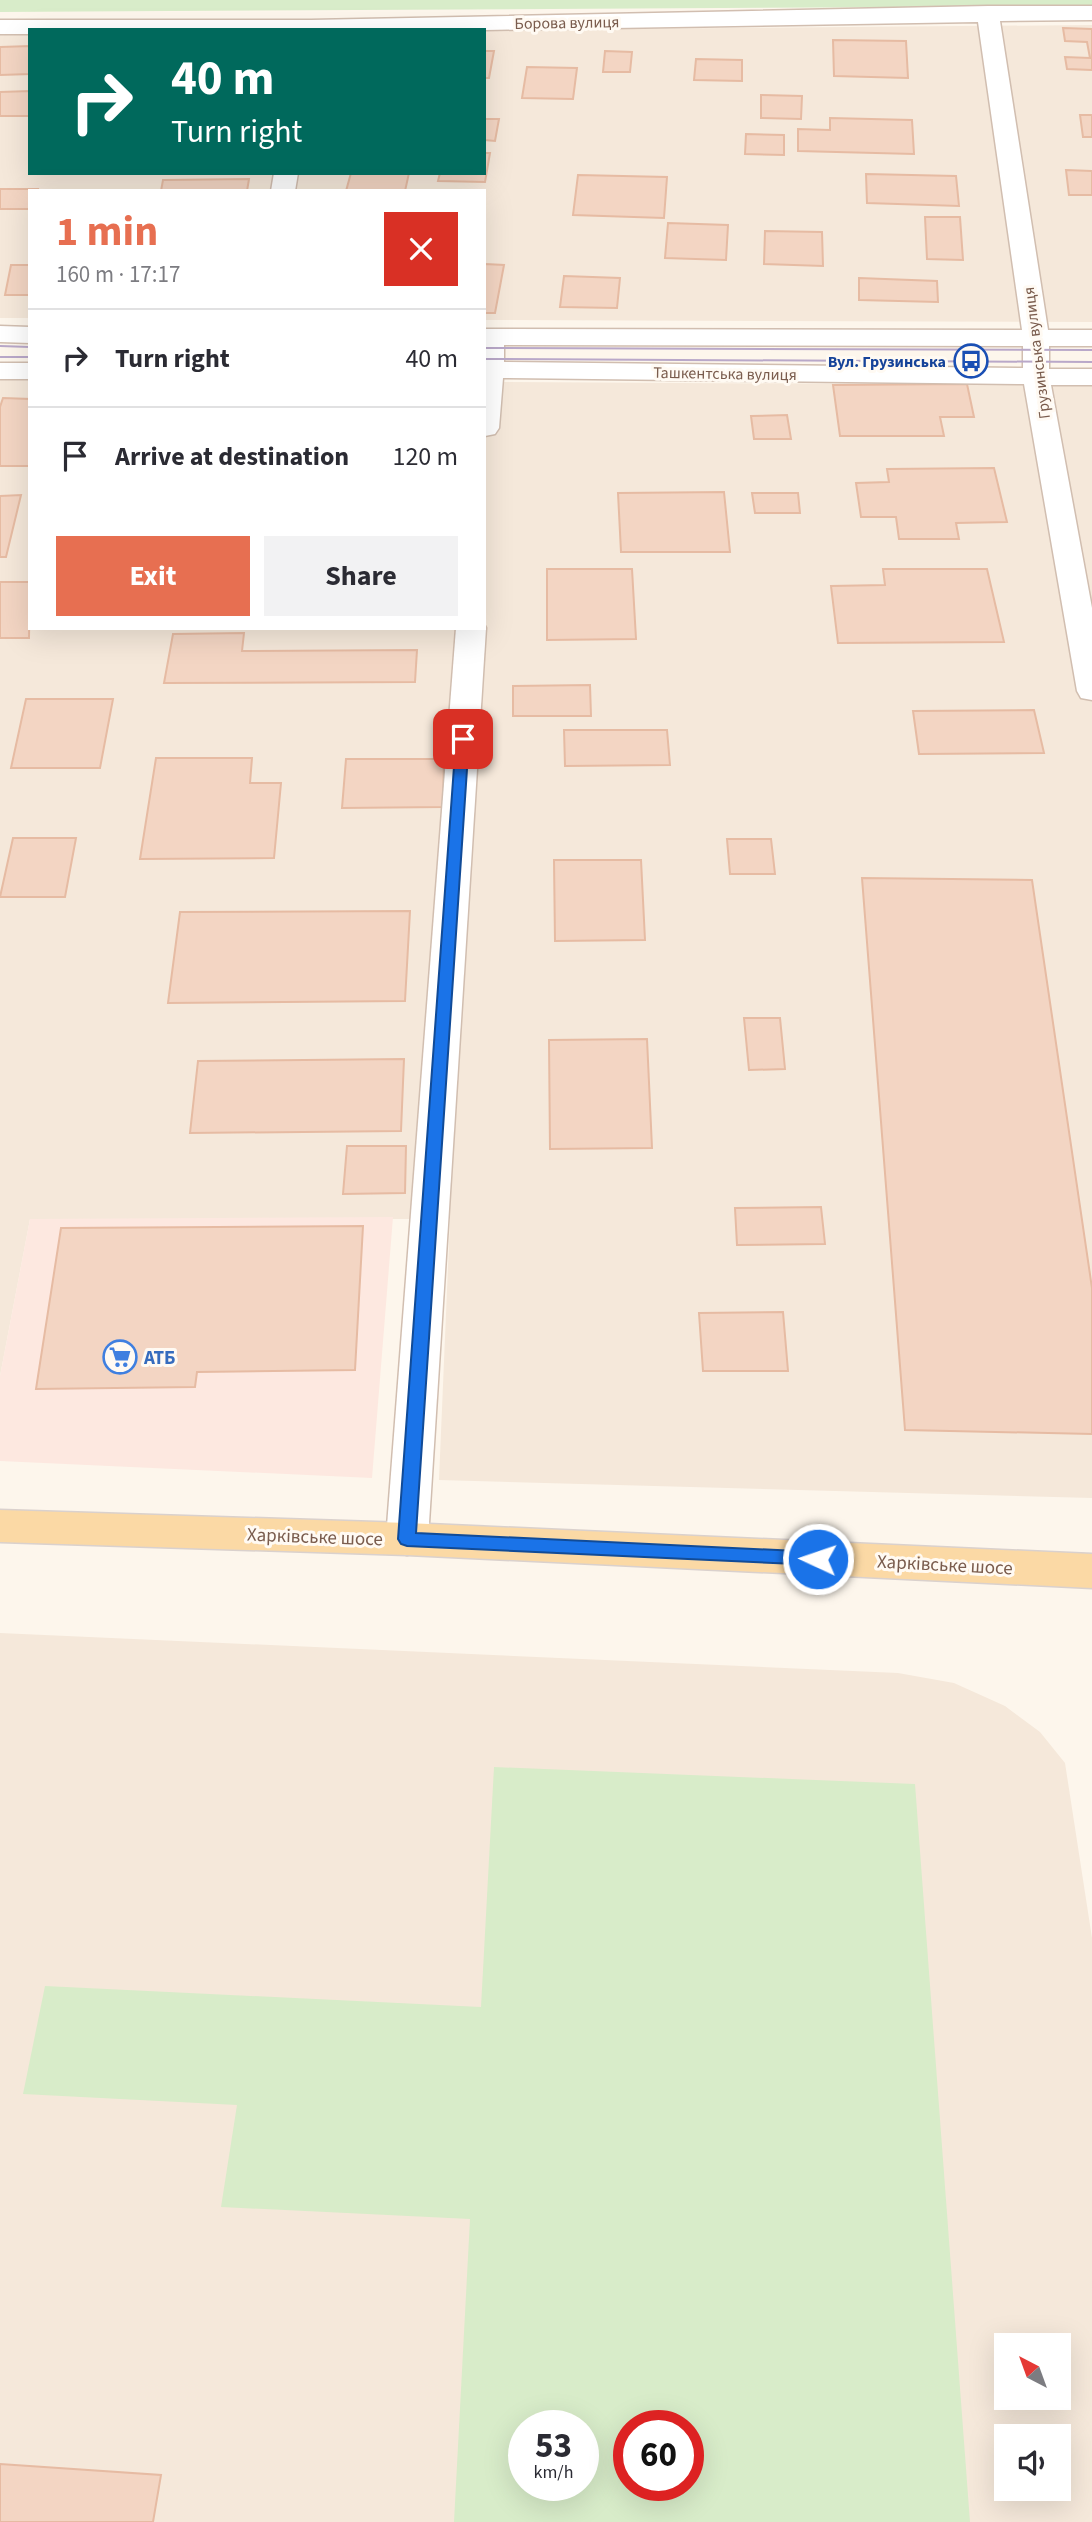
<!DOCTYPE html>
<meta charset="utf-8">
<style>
:root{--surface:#fff;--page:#f2f2f3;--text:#2b2b33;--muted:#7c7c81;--line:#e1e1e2;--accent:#e76f51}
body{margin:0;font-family:"Source Sans 3",sans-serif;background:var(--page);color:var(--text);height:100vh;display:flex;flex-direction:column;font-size:26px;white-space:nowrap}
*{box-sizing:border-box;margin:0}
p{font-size:23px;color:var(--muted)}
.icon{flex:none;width:38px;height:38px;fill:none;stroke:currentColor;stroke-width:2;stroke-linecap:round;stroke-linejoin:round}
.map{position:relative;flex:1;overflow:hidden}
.drawer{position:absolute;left:28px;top:189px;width:458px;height:441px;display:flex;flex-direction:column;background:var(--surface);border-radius:0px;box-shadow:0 7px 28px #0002}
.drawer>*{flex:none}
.hud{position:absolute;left:28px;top:28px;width:458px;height:147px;border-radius:0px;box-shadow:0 7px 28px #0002;background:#00695c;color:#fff;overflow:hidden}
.needle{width:46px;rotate:319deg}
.controls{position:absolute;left:994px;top:2333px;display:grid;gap:14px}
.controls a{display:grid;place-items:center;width:77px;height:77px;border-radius:0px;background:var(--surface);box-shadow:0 7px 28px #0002;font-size:35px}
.speed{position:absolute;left:508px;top:2410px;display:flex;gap:14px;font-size:35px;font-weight:700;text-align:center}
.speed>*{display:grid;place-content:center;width:91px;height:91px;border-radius:50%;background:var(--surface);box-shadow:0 7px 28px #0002;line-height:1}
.speed small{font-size:18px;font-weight:400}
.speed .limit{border:10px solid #d22;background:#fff;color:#111}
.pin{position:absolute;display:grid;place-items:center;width:60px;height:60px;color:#fff;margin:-30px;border-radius:14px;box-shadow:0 4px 10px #0006}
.me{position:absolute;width:77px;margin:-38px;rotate:273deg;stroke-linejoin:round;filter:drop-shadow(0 0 5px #0008)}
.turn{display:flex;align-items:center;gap:24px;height:147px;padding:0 28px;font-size:32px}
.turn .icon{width:91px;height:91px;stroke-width:2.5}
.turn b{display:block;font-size:49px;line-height:60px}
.round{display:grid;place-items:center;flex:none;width:74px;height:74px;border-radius:0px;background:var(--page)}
.summary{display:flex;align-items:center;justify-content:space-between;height:119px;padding:0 28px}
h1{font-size:42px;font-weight:700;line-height:52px;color:var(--accent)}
.button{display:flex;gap:14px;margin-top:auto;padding:14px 28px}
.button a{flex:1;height:80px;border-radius:0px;background:var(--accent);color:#fff;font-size:28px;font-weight:700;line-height:80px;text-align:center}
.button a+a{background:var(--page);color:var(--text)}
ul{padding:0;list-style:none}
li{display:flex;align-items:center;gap:21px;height:98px;padding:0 28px;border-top:2px solid var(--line)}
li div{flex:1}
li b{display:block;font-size:26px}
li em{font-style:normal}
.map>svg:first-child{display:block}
</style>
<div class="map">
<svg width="1092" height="2522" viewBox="0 0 1092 2522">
<rect width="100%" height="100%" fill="#fdf6ec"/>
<!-- residential -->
<g fill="#f5e8da" fill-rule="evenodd">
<path d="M1092,25V322L485,320V191H30V318H0V35H30V173H485V30Z"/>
<path d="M0,379H30V628H485V382L1092,385V1498L439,1480L450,1219H30L0,1376Z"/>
<path d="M0,1633L898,1673L954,1683L1005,1706L1040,1732L1065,1763L1092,1938V2522H0ZM1006,2345H1059V2398H1006ZM523,2426H583V2485H523ZM628,2426H688V2485H628ZM1006,2436H1059V2488H1006Z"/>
</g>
<!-- commercial -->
<path fill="#fde8e0" d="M393,1217L372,1478L0,1461V1376L30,1219Z"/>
<!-- green -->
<g fill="#d8ecc9" fill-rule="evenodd">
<path d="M0,0H1092V6L0,12Z"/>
<path d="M494,1767L915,1784L970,2522H454L470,2219L221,2207L237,2105L23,2094L45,1986L481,2007ZM523,2426H583V2485H523ZM628,2426H688V2485H628Z"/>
</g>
<!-- building -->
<g fill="#f3d5c3" stroke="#e6bba3" stroke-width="2">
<path d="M1063,28L1092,29V70L1067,69L1065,57L1090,58L1087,42L1065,41Z"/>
<path d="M833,40L906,41L908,78L834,76Z"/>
<path d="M30,46V74L0,75V47Z"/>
<path d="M485,51H494L489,78H485Z"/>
<path d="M605,51L632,52L630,72H603Z"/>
<path d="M696,59L742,60V81L694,80Z"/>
<path d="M527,67L577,68L573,99L522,98Z"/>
<path d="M30,91V116H0V92Z"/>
<path d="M761,95L802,96L801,119L761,118Z"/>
<path d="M1080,115H1092V137H1083Z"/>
<path d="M830,118L912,120L914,154L798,151V129L830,130Z"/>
<path d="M485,119H499L495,141L485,140Z"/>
<path d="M746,134L784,135V155L745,154Z"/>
<path d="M485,153H490L485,182L438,181L440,173H485Z"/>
<path d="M1066,170L1092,171V195H1069Z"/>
<path d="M351,173H409L405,191H346Z"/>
<path d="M866,174L956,176L959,206L867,203Z"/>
<path d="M578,175L667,177L664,218L573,215Z"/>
<path d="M249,179L247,191H161L163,180Z"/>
<path d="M0,189H39L30,191V209H0Z"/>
<path d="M925,217H960L963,260L927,259Z"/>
<path d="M668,223L728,225L726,260L665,258Z"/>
<path d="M765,231L822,232L823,266L764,264Z"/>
<path d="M485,264L504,265L495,313H485Z"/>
<path d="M11,265H30V295H5Z"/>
<path d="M564,276L620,278L617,308L560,307Z"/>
<path d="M859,278L937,281L938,302L859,300Z"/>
<path d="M967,384L974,417H940L944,436H840L833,385Z"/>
<path d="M3,398L30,399V466H0V407Z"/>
<path d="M787,415L791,439H754L751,416Z"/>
<path d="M994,468L1007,522L956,523L959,539H899L896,517H861L856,483L889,482L887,469Z"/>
<path d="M724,492L730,552H621L618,493Z"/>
<path d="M752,493H798L800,513H755Z"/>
<path d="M21,495L6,557H0V496Z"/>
<path d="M547,569H632L636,639L547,640Z"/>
<path d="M883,569H987L1004,642L838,643L831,586L885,585Z"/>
<path d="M0,582H30L29,638H0Z"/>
<path d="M244,633L242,651L417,650L415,682L164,683L173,634Z"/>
<path d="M590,685L591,716H513V686Z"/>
<path d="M26,699H113L100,768H11Z"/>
<path d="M1034,710L1044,753L919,754L913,711Z"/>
<path d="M564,730H667L670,765L565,766Z"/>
<path d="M156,758H252L250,783H281L274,858L140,859Z"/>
<path d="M346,759H444L443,807L342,808Z"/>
<path d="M13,838H76L65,897H0Z"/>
<path d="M727,839H771L775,874H730Z"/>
<path d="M554,860H641L645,940L555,941Z"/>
<path d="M862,878L1032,880L1092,1288V1434L905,1430Z"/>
<path d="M410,911L405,1001L168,1003L180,912Z"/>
<path d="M744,1018H780L785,1069L749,1070Z"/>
<path d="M647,1039L652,1148L550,1149L549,1040Z"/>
<path d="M404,1059L401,1131L190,1133L198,1061Z"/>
<path d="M347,1146H406L405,1193L343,1194Z"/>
<path d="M821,1207L825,1244L737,1245L735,1208Z"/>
<path d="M363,1226L355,1370L197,1372L195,1387L36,1389L61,1228Z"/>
<path d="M783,1312L788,1371H703L699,1313Z"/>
<path d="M0,2464L161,2475L153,2522H0Z"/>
</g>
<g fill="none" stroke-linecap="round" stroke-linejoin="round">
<defs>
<g id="minor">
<path d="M988,6H1092V20L1000,21L1048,330H1092V346H1049V369H1092V385H1051L1092,608V700L1081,698L1077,691L1024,384L503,378L499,428L495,434L485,436V329L1022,330L978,22L485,30H30V34H0V20H311ZM504,345L1023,346V368L504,362Z"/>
<path d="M274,173H298L295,191H271Z"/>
<path d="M0,326L30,327V343L0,342Z"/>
<rect x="0" y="363" width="30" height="16"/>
<path d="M485,626L486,628L428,1539L422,1551L407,1555L392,1551L386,1539L456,628Z"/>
</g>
<path id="primary" d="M0,1510L407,1523L1092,1554V1588L407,1555L0,1542Z"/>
</defs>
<!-- minor casing -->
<use href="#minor" stroke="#d1beb0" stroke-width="3"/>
<!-- primary casing -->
<use href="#primary" stroke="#dad1cd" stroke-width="3"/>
<!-- minor -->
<use href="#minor" fill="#fff" fill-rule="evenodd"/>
<!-- primary -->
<use href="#primary" fill="#fbd9a5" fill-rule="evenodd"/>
<!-- tram -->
<g stroke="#b9a8c9" stroke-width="2">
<path d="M0,346L30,347"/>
<path d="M485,348L1092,350"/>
<path d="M0,357H30"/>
<path d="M485,359L1092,362"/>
</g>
</g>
<!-- route -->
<path fill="#1a73e8" stroke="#114b97" stroke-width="2" d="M463,735L469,739L416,1533L818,1552L824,1554L827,1559L824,1563L818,1565L407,1546L401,1544L398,1539L456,739Z"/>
<!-- icons -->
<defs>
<symbol id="bus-ring" viewBox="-11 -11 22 22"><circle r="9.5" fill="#fffaf3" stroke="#1a4fb4" stroke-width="1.5"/><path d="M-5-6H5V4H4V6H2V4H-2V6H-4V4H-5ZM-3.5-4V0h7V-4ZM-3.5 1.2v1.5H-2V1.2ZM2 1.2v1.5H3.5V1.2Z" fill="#1a4fb4"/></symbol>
<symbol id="supermarket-ring" viewBox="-11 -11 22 22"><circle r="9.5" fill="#fffaf3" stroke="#3f7fe0" stroke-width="1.5"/><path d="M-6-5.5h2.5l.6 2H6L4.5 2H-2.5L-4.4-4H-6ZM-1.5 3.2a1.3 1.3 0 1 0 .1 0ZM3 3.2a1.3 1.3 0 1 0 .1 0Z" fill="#3f7fe0"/></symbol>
</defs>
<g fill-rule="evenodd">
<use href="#bus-ring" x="952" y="342" width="38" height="38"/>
<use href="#supermarket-ring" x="101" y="1338" width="38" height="38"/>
</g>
<g text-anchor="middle" stroke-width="6" stroke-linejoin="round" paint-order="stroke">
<!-- far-street labels -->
<g font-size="16" fill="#7a5c4d" stroke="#fffaf3">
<text transform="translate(567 22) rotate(-1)" y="6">Борова вулиця</text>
<text transform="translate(1036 353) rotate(-97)" y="6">Грузинська вулиця</text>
<text transform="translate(725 373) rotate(1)" y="6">Ташкентська вулиця</text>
</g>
<!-- far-transit labels -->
<g font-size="16" font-weight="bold" fill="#164399" stroke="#fffaf3" text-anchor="end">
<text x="946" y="367">Вул. Грузинська</text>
</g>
<!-- shop labels -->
<g font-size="19" font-weight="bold" fill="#366cbe" stroke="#fffaf3" text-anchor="start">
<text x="144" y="1364">АТБ</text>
</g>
<!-- street labels -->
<g font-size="19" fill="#7a5c4d" stroke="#fffaf3">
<text transform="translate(315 1536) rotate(2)" y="7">Харківське шосе</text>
<text transform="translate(945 1564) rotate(3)" y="7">Харківське шосе</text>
</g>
</g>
</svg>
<div class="controls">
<a><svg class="needle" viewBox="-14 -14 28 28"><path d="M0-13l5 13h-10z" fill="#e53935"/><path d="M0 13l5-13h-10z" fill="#7c7c81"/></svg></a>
<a><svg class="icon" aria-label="sound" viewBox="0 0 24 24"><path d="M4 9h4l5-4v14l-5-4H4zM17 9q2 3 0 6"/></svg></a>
</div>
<div class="speed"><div>53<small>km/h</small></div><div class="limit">60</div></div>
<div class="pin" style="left:463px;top:739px;background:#d93025"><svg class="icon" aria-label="arrive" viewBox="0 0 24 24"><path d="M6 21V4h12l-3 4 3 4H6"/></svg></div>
<svg class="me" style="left:818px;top:1559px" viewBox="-20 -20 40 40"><circle r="17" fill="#1a73e8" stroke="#fff" stroke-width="3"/><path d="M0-11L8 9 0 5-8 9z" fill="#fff"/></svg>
<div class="hud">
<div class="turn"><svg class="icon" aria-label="right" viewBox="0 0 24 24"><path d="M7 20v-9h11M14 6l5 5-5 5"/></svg><div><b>40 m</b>Turn right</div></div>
</div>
<section class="drawer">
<div class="summary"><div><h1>1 min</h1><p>160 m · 17:17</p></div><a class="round" style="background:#d93025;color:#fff"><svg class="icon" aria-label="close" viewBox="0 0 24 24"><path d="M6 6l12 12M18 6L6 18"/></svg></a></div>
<ul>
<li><svg class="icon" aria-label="right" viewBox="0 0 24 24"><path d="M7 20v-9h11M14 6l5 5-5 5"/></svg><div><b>Turn right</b></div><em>40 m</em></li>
<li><svg class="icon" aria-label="arrive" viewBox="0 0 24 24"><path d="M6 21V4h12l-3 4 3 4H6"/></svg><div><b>Arrive at destination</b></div><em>120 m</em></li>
</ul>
<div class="button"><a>Exit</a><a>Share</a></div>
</section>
</div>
